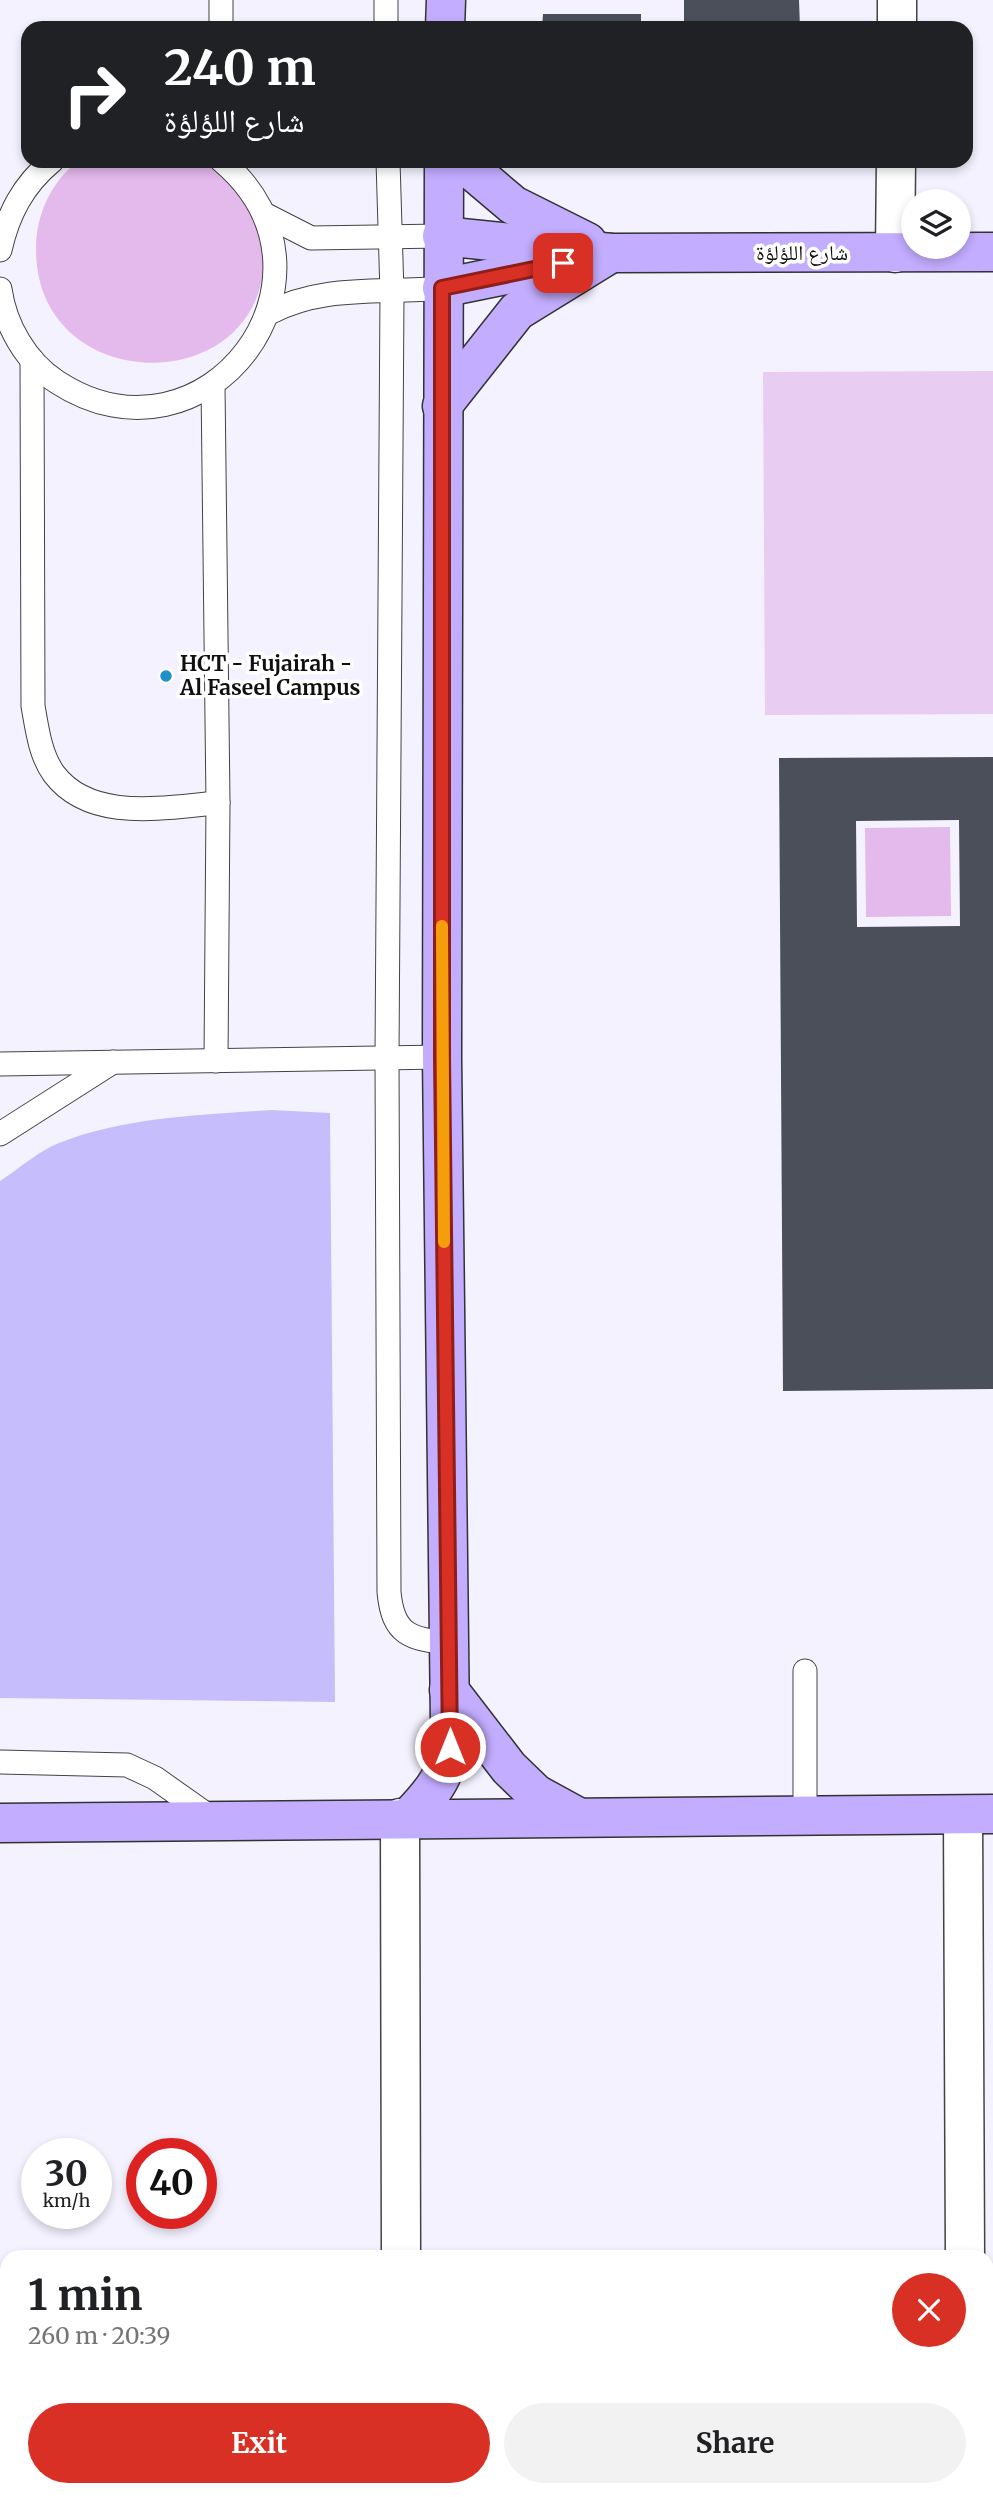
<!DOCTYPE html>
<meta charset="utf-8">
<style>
:root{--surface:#fff;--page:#f2f2f2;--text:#202124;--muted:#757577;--accent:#d93025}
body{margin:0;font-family:Merriweather,"Noto Naskh Arabic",serif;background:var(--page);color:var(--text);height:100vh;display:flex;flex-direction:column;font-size:26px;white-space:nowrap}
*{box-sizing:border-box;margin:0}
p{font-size:23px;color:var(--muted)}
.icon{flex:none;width:38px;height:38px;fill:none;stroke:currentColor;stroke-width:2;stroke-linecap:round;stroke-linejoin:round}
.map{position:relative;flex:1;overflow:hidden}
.side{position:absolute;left:0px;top:2250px;width:994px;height:247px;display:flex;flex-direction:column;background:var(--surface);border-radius:21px 21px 0 0;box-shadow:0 4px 10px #0003}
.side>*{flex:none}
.hud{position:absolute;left:21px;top:21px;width:952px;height:147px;border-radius:21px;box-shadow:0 4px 10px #0003;background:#202124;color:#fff;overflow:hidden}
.fabs{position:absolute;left:901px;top:189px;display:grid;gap:14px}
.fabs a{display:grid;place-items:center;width:70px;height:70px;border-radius:50%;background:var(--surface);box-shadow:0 4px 10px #0003;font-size:35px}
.speed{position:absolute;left:21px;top:2138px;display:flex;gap:14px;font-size:35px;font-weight:700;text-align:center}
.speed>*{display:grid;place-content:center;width:91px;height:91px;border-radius:50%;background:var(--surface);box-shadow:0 4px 10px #0003;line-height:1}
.speed small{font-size:18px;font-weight:400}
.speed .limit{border:10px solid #d22;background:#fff;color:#111}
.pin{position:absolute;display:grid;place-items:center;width:60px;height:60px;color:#fff;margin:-30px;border-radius:14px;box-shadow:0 4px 10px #0006}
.me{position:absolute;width:77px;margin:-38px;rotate:0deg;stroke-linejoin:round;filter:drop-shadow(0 0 5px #0008)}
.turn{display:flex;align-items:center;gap:24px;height:147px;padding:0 28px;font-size:32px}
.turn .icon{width:91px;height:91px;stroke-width:2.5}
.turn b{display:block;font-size:49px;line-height:60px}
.round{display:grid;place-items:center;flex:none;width:74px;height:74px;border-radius:37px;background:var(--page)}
.summary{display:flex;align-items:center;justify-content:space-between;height:119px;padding:0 28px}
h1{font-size:42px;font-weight:700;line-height:52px}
.button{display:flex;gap:14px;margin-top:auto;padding:14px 28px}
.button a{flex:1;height:80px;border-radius:42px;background:var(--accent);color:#fff;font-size:28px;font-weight:700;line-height:80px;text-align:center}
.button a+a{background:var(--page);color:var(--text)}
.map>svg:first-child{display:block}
</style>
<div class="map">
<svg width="993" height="2497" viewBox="0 0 993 2497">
<rect width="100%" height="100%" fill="#f4f2ff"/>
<!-- green -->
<g fill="#e4b9ec">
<path d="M78,161H222C232,177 260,214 264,229C265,237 264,248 264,256C264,400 36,399 36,249C36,215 51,182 78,161Z"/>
<path d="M950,827L951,916L866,917L865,828Z"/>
</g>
<!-- sand -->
<path fill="#c6bdfc" d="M272,1110L330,1113L335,1702L0,1698V1181C19,1169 38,1151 59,1143C125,1117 202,1115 272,1110Z"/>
<!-- pitch -->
<path fill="#e8ccf2" d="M993,371V714L765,715L763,372Z"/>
<!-- building -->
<g fill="#4b4f59" fill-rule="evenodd">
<path d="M684,0H799L800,28H684Z"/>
<path d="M543,14H641V28H542Z"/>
<path d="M993,757V1389L783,1391L779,758ZM959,820L960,926L857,927L856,821Z"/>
</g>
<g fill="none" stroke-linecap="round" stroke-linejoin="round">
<defs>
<g id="lane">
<path d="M221,0V28"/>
<path d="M386,0V28"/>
<path d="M388,161L392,293L387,1057L389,1592C393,1635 410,1639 449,1643"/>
<path d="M264,214L311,238L442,236"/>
<path d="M0,250C8,214 23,185 52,161"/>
<path d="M0,289C5,325 26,362 57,382C206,479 358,276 222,161"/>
<path d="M269,313C324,284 381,294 442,288"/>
<path d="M32,360L33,706C37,728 40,755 54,774C91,823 166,807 218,803"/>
<path d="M213,385L218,803L216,1061"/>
<path d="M0,1064L442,1057"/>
<path d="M0,1134L113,1062"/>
<path d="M805,1671V1816"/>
<path d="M0,1762L127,1765L155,1778L213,1819"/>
</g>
<g id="street">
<path d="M897,28V0"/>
<path d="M895,253L896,161"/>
<path d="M963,1815L965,2258"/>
<path d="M400,1818L401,2258"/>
<path d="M401,2490V2497"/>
<path d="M966,2490V2497"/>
</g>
<g id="secondary">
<path d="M445,28L446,0"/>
<path d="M461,161L513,205L587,242"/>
<path d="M442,236L611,253L993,252"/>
<path d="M442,288L575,261"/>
<path d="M442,406L517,311L611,253"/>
<path d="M449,1690L509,1768L536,1794L578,1817"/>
<path d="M409,1817C441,1784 449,1771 450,1724L442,1057L444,161"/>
<path d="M0,1823L993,1814"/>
</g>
</defs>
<!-- lane casing -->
<use href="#lane" stroke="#434343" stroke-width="25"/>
<!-- street casing -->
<use href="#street" stroke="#434343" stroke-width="41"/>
<!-- secondary casing -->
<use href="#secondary" stroke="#323232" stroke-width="41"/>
<!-- lane -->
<use href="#lane" stroke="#fff" stroke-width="23"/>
<!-- street -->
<use href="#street" stroke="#fff" stroke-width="38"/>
<!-- secondary -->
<use href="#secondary" stroke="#c3adff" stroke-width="38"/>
</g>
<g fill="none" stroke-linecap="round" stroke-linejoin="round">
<defs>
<path id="route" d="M450,1747L442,1057V288L563,263"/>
</defs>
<!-- route casing -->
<use href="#route" stroke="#8d1f18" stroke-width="18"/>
<!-- route -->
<use href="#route" stroke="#d93025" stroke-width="12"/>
<!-- slow -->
<path stroke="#f59e0b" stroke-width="12" d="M442,926L444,1242"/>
</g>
<!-- markers -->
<circle fill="#2190c6" stroke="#fff" stroke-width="2.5" cx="166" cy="676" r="7"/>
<g text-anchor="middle" stroke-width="7" stroke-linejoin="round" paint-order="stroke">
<!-- street labels -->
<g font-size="21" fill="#101010" stroke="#fff">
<text x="802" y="260">شارع اللؤلؤة</text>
</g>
<!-- poi labels -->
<g font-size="21" font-weight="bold" fill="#101010" stroke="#fff" text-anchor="start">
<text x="180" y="671">HCT - Fujairah -<tspan x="180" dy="24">Al Faseel Campus</tspan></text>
</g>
</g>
</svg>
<div class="fabs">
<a><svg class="icon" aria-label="layers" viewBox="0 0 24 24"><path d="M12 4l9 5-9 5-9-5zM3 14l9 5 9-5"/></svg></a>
</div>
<div class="speed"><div>30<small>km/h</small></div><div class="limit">40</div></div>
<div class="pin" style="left:563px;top:263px;background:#d93025"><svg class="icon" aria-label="arrive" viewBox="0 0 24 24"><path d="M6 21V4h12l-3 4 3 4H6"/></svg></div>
<svg class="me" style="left:450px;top:1747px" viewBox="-20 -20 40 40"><circle r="17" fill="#d93025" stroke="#fff" stroke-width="3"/><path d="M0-11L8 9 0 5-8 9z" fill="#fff"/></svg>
<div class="hud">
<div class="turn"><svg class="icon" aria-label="right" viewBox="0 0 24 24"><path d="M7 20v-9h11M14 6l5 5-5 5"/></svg><div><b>240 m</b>شارع اللؤلؤة</div></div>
</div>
<section class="side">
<div class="summary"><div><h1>1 min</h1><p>260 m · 20:39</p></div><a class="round" style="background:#d93025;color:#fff"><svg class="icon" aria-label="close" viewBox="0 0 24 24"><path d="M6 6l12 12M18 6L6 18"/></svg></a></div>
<div class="button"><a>Exit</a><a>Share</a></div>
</section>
</div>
